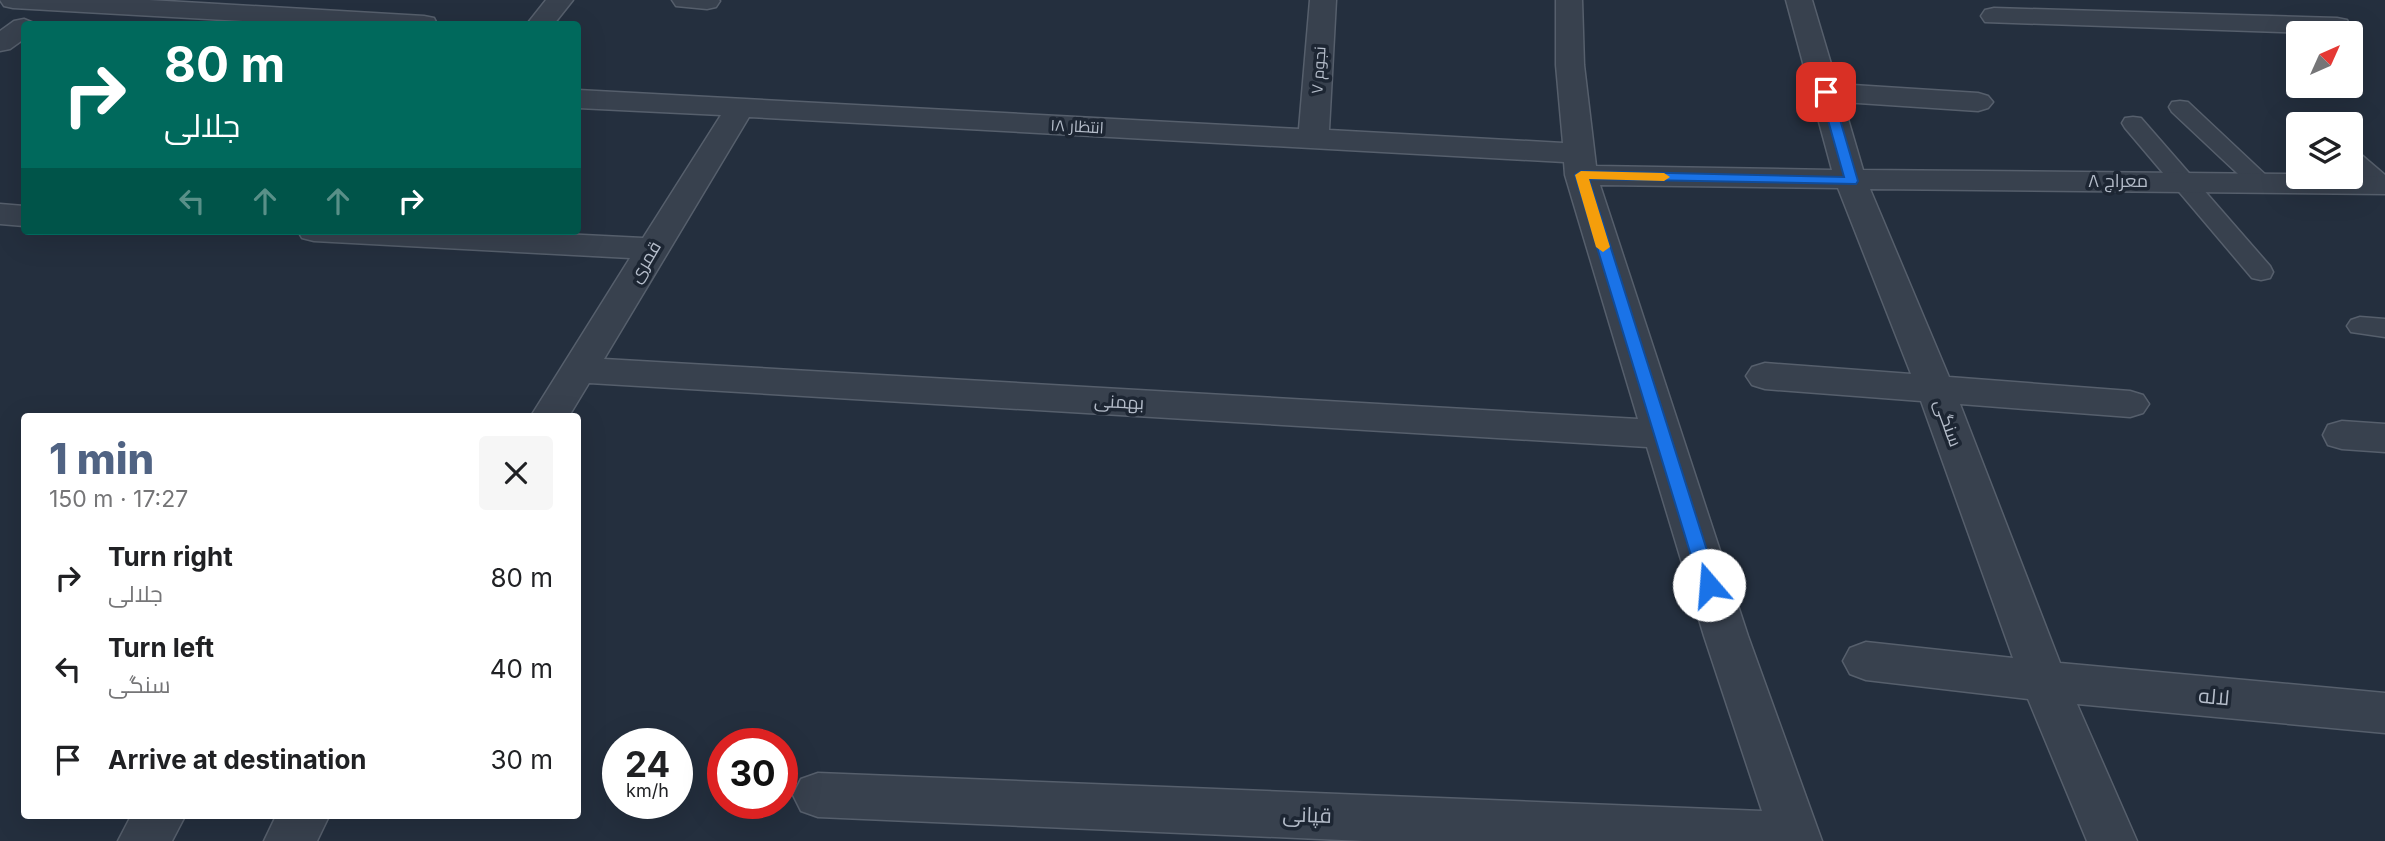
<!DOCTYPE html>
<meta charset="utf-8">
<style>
:root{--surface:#fff;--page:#f6f6f6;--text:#202124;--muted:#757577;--accent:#506383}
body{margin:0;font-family:Inter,Cairo,sans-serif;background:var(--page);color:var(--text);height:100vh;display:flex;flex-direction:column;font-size:26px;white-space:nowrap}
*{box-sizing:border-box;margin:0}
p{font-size:23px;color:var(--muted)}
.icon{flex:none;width:38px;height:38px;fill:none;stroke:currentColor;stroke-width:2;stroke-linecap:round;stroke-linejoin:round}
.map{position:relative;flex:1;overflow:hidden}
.side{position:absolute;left:21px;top:413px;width:560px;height:406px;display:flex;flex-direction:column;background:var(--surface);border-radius:7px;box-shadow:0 7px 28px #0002}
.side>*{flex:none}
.hud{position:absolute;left:21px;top:21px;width:560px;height:214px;border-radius:7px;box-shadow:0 7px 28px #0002;background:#00695c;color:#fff;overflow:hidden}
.needle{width:46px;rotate:45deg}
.controls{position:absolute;left:2286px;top:21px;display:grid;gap:14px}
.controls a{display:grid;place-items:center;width:77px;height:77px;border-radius:7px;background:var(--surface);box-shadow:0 7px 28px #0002;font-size:35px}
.speed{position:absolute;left:602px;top:728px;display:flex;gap:14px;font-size:35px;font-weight:700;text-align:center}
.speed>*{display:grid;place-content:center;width:91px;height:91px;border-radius:50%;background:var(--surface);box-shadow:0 7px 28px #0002;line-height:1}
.speed small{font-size:18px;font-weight:400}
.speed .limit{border:10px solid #d22;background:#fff;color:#111}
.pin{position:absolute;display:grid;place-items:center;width:60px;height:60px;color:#fff;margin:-30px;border-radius:14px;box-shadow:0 4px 10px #0006}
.me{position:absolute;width:77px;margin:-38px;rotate:342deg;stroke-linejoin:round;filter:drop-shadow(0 0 5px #0008)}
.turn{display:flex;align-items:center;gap:24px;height:147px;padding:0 28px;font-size:32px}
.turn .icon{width:91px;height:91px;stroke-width:2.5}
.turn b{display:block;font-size:49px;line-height:60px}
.lanes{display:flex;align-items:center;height:66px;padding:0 28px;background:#0003;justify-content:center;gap:35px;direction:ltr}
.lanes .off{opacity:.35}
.round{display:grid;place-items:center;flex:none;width:74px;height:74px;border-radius:7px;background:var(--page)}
.overview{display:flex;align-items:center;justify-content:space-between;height:119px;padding:0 28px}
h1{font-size:42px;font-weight:800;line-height:52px;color:var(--accent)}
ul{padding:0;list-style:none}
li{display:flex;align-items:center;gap:21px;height:91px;padding:0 28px}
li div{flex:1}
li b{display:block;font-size:26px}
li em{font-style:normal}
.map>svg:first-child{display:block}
</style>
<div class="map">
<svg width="2385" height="841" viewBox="0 0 2385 841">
<rect width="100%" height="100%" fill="#242f3e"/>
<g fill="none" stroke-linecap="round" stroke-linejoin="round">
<defs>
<g id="lane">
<path d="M2180,101L2188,102L2269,178L2272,183L2269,188H2253L2172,112L2169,107L2172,102Z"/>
<path d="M2133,117L2141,118L2270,266L2273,272L2270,278L2261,280L2252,278L2125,128L2122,123L2125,118Z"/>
<path d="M2350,150L2358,152L2385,175V191L2375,190L2350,169Z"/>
<path d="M2360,317L2385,319V337L2351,332L2347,326L2351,320Z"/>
</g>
<g id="street">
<path d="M0,0H149L424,16L434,18L437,24H296L13,8L4,6Z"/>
<path d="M546,0H573L554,24H527Z"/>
<path d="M672,0H719L720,1L716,7L707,9L676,6Z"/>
<path d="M1310,0H1336L1329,130L1563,143L1556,65V0H1582L1584,65L1596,166L1832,170L1786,0H1812L1837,84L1978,93L1988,96L1993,102L1988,108L1978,111L1843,102L1863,170L2284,174H2298V177L2385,176V194L1870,189L1949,377L2130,391L2143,395L2149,404L2143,413L2130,417L1960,404L2060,663L2385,693V733L2077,704L2137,841H2087L2028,699L1866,680L1850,674L1843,661L1850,648L1866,642L2013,658L1921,401L1765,389L1752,385L1746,376L1752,367L1765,363L1911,374L1838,188L1600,185L1748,636L1822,841H1364L818,817L801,811L793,795L801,779L818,773L1762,811L1704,636L1647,447L589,383L569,416H531L630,258L314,241L302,238L298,231H505L643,238L721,115L578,108V90L1299,129ZM749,117L1564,162L1565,175L1638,419L604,359Z"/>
<path d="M1994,8L2337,18L2347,20L2350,26L2347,32L2309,33L1985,22L1981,16L1985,10Z"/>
<path d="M24,19L36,24H24V39L10,49L0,51V31L14,21Z"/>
<path d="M0,204L24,206V226L0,224Z"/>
<path d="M2342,421L2385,424V452L2342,449L2328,445L2323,435L2328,425Z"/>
<path d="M131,816H185L172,841H118Z"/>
<path d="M276,816H329L317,841H264Z"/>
</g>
</defs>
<!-- lane casing -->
<use href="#lane" stroke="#565f6c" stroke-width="3"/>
<!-- street casing -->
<use href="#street" stroke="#565f6c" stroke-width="3"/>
<!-- lane -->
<use href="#lane" fill="#38414e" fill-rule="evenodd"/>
<!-- street -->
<use href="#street" fill="#38414e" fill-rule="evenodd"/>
</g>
<!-- route -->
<path fill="#1a73e8" stroke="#114b97" stroke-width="2" d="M1822,89L1832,92L1858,181L1856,184L1589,179L1718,585L1716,590H1703L1700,585L1575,175L1581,171L1844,177L1820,92Z"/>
<!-- slow -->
<path fill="#f59e0b" d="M1581,171L1664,173L1670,177L1664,181L1589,179L1610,247L1603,252L1596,247L1575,175Z"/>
<g text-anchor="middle" stroke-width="7" stroke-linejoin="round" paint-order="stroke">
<!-- far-street labels -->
<g font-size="16" fill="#b4bcc9" stroke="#1d2633">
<text transform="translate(1318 70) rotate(-86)" y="6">نجوم ۷</text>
<text transform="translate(1077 126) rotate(3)" y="6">انتظار ۱۸</text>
</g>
<!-- street labels -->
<g font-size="18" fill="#b4bcc9" stroke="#1d2633">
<text x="2118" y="187">معراج ۸</text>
<text transform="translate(645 262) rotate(-59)" y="6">قمری</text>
<text transform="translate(1119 402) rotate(3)" y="6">بهمنی</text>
<text transform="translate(1948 423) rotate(70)" y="6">سنگی</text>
</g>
<!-- near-street labels -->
<g font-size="21" fill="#b4bcc9" stroke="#1d2633">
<text transform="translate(2214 697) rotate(5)" y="7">لاله</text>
<text transform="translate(1307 815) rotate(2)" y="7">قپانی</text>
</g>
</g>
</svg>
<div class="controls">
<a><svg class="needle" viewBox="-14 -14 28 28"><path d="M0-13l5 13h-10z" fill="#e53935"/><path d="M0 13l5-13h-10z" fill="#757577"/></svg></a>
<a><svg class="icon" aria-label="layers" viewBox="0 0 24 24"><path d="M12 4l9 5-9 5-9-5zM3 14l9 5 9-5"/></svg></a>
</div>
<div class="speed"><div>24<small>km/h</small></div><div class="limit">30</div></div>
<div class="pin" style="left:1826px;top:92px;background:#d93025"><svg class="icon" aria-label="arrive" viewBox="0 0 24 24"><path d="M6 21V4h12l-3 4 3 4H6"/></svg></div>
<svg class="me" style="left:1709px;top:585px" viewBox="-20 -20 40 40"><circle r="19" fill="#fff"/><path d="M0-13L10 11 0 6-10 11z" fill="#1a73e8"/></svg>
<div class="hud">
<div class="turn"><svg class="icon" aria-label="right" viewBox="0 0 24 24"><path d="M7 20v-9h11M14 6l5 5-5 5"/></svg><div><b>80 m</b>جلالی</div></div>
<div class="lanes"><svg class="icon off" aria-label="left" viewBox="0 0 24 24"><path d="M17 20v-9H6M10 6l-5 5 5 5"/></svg><svg class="icon off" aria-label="ahead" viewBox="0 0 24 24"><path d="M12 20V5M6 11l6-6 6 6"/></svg><svg class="icon off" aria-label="ahead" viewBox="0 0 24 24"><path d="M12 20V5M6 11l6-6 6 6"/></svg><svg class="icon" aria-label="right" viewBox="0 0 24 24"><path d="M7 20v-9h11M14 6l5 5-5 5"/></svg></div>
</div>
<section class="side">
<div class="overview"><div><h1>1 min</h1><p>150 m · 17:27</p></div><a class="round"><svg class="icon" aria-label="close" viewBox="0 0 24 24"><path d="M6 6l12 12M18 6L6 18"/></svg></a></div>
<ul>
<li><svg class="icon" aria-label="right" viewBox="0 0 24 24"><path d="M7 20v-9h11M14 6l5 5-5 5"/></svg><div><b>Turn right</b><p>جلالی</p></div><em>80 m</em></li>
<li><svg class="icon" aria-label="left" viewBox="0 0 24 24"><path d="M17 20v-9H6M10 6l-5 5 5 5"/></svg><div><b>Turn left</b><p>سنگی</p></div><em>40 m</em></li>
<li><svg class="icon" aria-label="arrive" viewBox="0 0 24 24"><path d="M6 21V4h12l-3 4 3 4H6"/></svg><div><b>Arrive at destination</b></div><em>30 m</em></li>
</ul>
</section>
</div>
